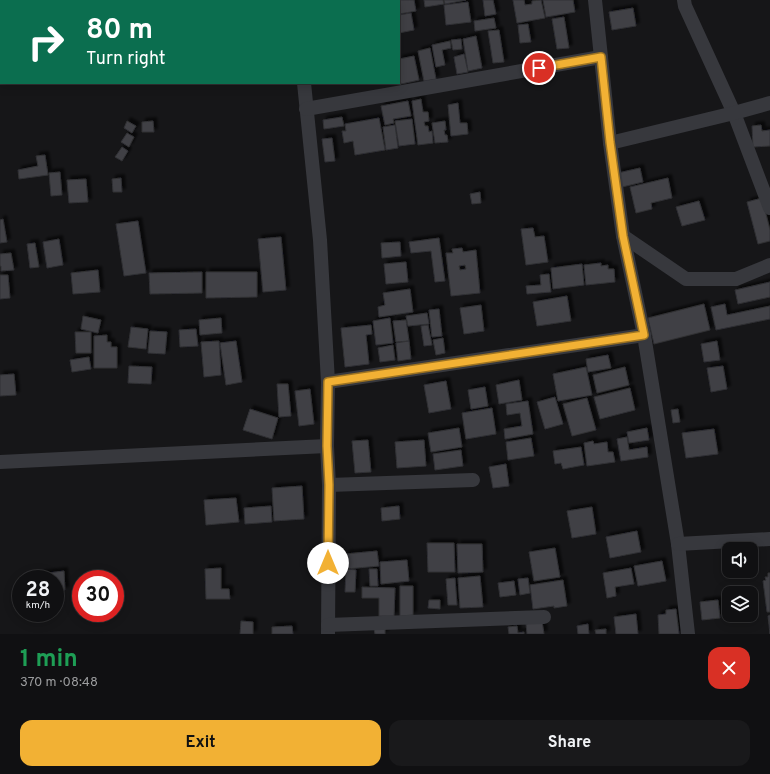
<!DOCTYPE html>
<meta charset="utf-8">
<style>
:root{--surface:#101012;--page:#19191b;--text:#f1f3f6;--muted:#9c9d9f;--line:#303032;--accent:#f2b134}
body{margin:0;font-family:Overpass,sans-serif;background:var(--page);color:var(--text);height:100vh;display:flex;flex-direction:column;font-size:15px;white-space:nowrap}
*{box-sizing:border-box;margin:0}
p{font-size:13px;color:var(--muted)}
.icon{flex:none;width:22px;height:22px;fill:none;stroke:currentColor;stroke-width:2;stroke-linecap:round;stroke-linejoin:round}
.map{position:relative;height:634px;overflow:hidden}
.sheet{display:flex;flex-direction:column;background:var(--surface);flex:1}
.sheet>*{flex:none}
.top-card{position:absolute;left:0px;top:0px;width:400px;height:84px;box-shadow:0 2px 10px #0003,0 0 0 1px var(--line);background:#0b6e4f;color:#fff;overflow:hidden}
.buttons{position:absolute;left:722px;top:542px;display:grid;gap:8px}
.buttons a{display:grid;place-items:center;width:36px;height:36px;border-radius:8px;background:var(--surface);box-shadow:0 2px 10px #0003,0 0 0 1px var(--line);font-size:20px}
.speed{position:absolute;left:12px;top:570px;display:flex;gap:8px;font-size:20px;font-weight:700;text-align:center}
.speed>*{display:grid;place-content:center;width:52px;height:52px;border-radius:50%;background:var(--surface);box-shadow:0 2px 10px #0003,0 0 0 1px var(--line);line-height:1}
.speed small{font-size:10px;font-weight:400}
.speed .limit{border:6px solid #d22;background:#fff;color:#111}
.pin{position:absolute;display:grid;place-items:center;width:34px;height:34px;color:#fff;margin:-17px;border:2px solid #fff;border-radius:50%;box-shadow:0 1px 4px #0007}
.me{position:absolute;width:44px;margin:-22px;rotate:0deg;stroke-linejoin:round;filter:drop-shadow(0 0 3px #0008)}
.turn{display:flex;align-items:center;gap:14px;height:84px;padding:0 20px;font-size:18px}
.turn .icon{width:52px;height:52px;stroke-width:2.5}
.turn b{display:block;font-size:28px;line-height:34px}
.round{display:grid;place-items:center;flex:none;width:42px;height:42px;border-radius:12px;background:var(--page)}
.headline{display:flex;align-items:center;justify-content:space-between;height:68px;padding:0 20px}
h1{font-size:24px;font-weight:700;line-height:30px;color:#1e9e55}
.cta{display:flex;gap:8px;margin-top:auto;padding:8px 20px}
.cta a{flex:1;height:46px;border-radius:12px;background:var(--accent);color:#111;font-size:16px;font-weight:700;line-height:46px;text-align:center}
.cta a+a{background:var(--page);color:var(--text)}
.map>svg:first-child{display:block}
</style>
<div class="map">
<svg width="770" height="634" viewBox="0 0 770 634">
<defs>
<filter id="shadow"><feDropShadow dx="3.5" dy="-3.5" stdDeviation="1" flood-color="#0009"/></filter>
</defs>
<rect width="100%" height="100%" fill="#161618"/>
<!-- building -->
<g fill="#404145" stroke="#303034" fill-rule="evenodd" filter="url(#shadow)">
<path d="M389,0H414L416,11L399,14V1H390Z"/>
<path d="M424,0H443L444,4L425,7Z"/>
<path d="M444,0H466L445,4Z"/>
<path d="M483,0H493L496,14L485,16Z"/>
<path d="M513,0H524L525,5L532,4V1L541,0L545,18L517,23Z"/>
<path d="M543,0H573L575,12L546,17Z"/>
<path d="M468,2L471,22L446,25L444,5Z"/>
<path d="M633,8L636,26L612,30L609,12Z"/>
<path d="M411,13L414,30L399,33V15Z"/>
<path d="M564,17L569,48L557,49L552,19Z"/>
<path d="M494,18L496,28L475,31L474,21Z"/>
<path d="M528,24L531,42L520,43L518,25Z"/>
<path d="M499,30L504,62L493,63L488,31Z"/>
<path d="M476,36L482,68L468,71L463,39Z"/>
<path d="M461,39L462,49L453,50L451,40Z"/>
<path d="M450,41L451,48L442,50L445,65L436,67L432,45Z"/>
<path d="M430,48L436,79L424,81L418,51Z"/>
<path d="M464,54L468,72L457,74L454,57Z"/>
<path d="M414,56L419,80L401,84L399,74V59Z"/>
<path d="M421,99L423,112H428L429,121L424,122L425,126H428L429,132L432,131L433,143L418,145L412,101Z"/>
<path d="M408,101L411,116L393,119L394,123L385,125L381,106Z"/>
<path d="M458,103L460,123H467L468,134L451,136L448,105Z"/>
<path d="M342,117L344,126L324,129L323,120Z"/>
<path d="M379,118L385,150L355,155L353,141L344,143L342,131H346L345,124Z"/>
<path d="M412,119L415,144L399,146L395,121Z"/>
<path d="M127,121L136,126L132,133L124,128Z"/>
<path d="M153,121L154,132H142V122Z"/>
<path d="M445,121L446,130H444L445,135H447L448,142L435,143L432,123Z"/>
<path d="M395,125L398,148L386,150L383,127Z"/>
<path d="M761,125L762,131L770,130V146L753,147L752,126Z"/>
<path d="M127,133L134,137L129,147L121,142Z"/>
<path d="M332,138L335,161L325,162L322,139Z"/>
<path d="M122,147L128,151L122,161L115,157Z"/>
<path d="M45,155L48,175L19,179L18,170L38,166L36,156Z"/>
<path d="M640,168L643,182L622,187L618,173Z"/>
<path d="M60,172L62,195L51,196L49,173Z"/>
<path d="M121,178L122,192H113L112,179Z"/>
<path d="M668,178L672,198L651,203L652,209L636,213L630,187Z"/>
<path d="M86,179L88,202L69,203L67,180Z"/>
<path d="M480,192L481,203L472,204L470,194Z"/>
<path d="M762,198L770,230V241L758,244L747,202Z"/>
<path d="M699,201L705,220L682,226L676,207Z"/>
<path d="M3,219L7,242L0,243V220Z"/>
<path d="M138,221L146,273L124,276L116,224Z"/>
<path d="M533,228L535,237L544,236L548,262L526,265L521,229Z"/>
<path d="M281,237L286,290L263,292L258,239Z"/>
<path d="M439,238L445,281L435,282L431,251L411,253L409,242Z"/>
<path d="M59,239L63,265L47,268L43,242Z"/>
<path d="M400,242L401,256L382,258L381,243Z"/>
<path d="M35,243L39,267L30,268L27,244Z"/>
<path d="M462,248L463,252L476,250L480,293L451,296L446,253H453L452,249ZM465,265L466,269L460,270L459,266Z"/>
<path d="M11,253L14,270L1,271V266H0V254Z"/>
<path d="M406,262L408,282L386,284L384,264Z"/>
<path d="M601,263V266L608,265V269H614L615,282L586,285L584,265Z"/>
<path d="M582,264L584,285L553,289L551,268Z"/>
<path d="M98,270L100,292L73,294L71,273Z"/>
<path d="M202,272V293L150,294L149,273Z"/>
<path d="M206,272H257V297L206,298Z"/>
<path d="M549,274L551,292L527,294L526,286L541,285L540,275Z"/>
<path d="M0,275H8L10,298L0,299Z"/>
<path d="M770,282V297L738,304L735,290Z"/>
<path d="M410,289L413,312L379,317L378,307L385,305L383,293Z"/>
<path d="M567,296L571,321L537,326L533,302Z"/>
<path d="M704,304L710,330L654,344L648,318Z"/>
<path d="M725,304L727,315L770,306V319L716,330L711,307Z"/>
<path d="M481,305L484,331L464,334L460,308Z"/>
<path d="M439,309L442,336L432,337L429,310Z"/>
<path d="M427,313L429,324L408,326L406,316Z"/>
<path d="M83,316L101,320L98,333L81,329Z"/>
<path d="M221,318L222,333L200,335L199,320Z"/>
<path d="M390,318L393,343L376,345L373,321Z"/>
<path d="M406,320L409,341L396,342L393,321Z"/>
<path d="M371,325L372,334L366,335L369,364L345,367L341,328Z"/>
<path d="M428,325L432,345L424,346L421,326Z"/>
<path d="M131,327L148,329L146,349L128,347Z"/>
<path d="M196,329L198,346L180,347L179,330Z"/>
<path d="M150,331L167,332L165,354L148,353Z"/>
<path d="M75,332H91V353H76Z"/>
<path d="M107,335V342H111V347H117V368H94V336Z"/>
<path d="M443,338L445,353L436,355L433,340Z"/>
<path d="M219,341L221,375L204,377L201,342Z"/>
<path d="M236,341L242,382L226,385L220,343Z"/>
<path d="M409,341L411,359L398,361L396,343Z"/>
<path d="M717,341L720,360L704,362L701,344Z"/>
<path d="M393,345L395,360L380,362L378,348Z"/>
<path d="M608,355L611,368L588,372L586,359Z"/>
<path d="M89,357L91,369L72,372L70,360Z"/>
<path d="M129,366L152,367L151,384L128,383Z"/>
<path d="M723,366L727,389L711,392L707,368Z"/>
<path d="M586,367L592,395L558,401L553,374Z"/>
<path d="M625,367L629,385L597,393L593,375Z"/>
<path d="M14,374L16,395L0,396V375Z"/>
<path d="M519,380L522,400L499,404L496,385Z"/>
<path d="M446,381L451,409L429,413L424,385Z"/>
<path d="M277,384H288L291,416L279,417Z"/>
<path d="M485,387L488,406L471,409L468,390Z"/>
<path d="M630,388L635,410L600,419L594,397Z"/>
<path d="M310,389L314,424L299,426L295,391Z"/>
<path d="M555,397L563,424L545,429L537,402Z"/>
<path d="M587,398L596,430L572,436L563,404Z"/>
<path d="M528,401L533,434L505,439L504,429L522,426L520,413L507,415L506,404Z"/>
<path d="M492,408L496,434L466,439L462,413Z"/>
<path d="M250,409L278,418L272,439L243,430Z"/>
<path d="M678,409L680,422L673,423L671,410Z"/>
<path d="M459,428L462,447L431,452L428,433Z"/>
<path d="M647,428L649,440L629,443L627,432Z"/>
<path d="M714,429L718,454L686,458L682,433Z"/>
<path d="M627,437L629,450L647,447L648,457L621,461L617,439Z"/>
<path d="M531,438L534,456L508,460L506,442Z"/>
<path d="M368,440L371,472L355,473L352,441Z"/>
<path d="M424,440L426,466L397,468L395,442Z"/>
<path d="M593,441L594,444L607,442L608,452H613L615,462L587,466L584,443Z"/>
<path d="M581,447L584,465L563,469L561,463L555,464L553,451Z"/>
<path d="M461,450L463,466L435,470L433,454Z"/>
<path d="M506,464L509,486L493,488L489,467Z"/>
<path d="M302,486L304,519L274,521L272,488Z"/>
<path d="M236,498L239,522L206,525L204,500Z"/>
<path d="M271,506L272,522L245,524L244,508Z"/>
<path d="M399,506L400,519L382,521L381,508Z"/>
<path d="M592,507L596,534L572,538L567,511Z"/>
<path d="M637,531L641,552L610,558L606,537Z"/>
<path d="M427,543H454L455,572H428Z"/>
<path d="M457,544H482L483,572L458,573Z"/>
<path d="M555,548L560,577L534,581L529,552Z"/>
<path d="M377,551L379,566L346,569L345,554Z"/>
<path d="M407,560L409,581L381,584L380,562Z"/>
<path d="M662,561L666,581L638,586L634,566Z"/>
<path d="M221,568V589H229L230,599H206L205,569Z"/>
<path d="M631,568L634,584L615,587L616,596L607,598L603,573Z"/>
<path d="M346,569L356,570L355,592H345Z"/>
<path d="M369,569H377L378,586H370Z"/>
<path d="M64,571L65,590L55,591V579H40V574Z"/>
<path d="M768,573H770V612H767L763,581L766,580L765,577H768Z"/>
<path d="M480,576L483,607L460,608L458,578Z"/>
<path d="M455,578L457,605H448L446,579Z"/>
<path d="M528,578L530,593L520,595L518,579Z"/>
<path d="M563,580L567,606L554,608V606L533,609L530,585Z"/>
<path d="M514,581L516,595L500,597L498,583Z"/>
<path d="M400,586H413V615L400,616Z"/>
<path d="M362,587L395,588L394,616H379V598H362Z"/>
<path d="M429,600H440V609L428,608Z"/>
<path d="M718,600L720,618L702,620L700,602Z"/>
<path d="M676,609L679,634H659L658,615L666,614V610Z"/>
<path d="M636,614L638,634H616L614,617Z"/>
<path d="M770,615V634L768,616Z"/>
<path d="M241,621L253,622V634H240Z"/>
<path d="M542,621L544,634H527L526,624Z"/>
<path d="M588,624L589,634H578L577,626Z"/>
<path d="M292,626L293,634H272V627Z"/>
<path d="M517,626L518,633L524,632V634H509L508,627Z"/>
<path d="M385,628V634H375L374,629Z"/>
<path d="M606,629V634H596L595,630Z"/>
</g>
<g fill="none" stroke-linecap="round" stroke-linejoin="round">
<!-- minor -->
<g stroke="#37383d" stroke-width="14">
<path d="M297,0L298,1"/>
<path d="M595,0L610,143L623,236L644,335L678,544L688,634"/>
<path d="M684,0L685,6L734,113L770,208"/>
<path d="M304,83L320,240L328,382L327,446L329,485L328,634"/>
<path d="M306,109L601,57"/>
<path d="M610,143L734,113L770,103"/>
<path d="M623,236L686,279H736L770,265"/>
<path d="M328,382L644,335"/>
<path d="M0,462L327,446"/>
<path d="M329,485L473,480"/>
<path d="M678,544L770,539"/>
<path d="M328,625L544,617"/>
</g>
</g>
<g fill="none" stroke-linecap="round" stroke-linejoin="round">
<defs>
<path id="route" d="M328,563L329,485L327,446L328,382L644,335L623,236L610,142L601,57L539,68"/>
</defs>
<!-- route casing -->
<use href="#route" stroke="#9d7322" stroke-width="10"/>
<!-- route -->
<use href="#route" stroke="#f2b134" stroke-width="7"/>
</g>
</svg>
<div class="buttons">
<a><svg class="icon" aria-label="sound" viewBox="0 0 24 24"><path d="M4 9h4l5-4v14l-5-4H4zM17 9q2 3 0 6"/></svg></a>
<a><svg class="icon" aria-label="layers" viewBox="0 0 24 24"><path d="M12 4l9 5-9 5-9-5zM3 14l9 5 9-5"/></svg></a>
</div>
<div class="speed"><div>28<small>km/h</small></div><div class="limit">30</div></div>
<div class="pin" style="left:539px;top:68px;background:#d93025"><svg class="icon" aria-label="arrive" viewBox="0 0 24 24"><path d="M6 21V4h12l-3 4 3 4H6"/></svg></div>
<svg class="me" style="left:328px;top:563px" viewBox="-20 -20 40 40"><circle r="19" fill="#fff"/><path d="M0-13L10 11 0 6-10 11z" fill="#f2b134"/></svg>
<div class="top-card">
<div class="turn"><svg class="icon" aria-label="right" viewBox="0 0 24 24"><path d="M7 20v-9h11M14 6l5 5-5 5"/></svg><div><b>80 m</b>Turn right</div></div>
</div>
</div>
<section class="sheet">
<div class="headline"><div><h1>1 min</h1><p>370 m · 08:48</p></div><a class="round" style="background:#d93025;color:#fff"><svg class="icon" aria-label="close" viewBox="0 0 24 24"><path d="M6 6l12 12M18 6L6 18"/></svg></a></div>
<div class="cta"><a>Exit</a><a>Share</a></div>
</section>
